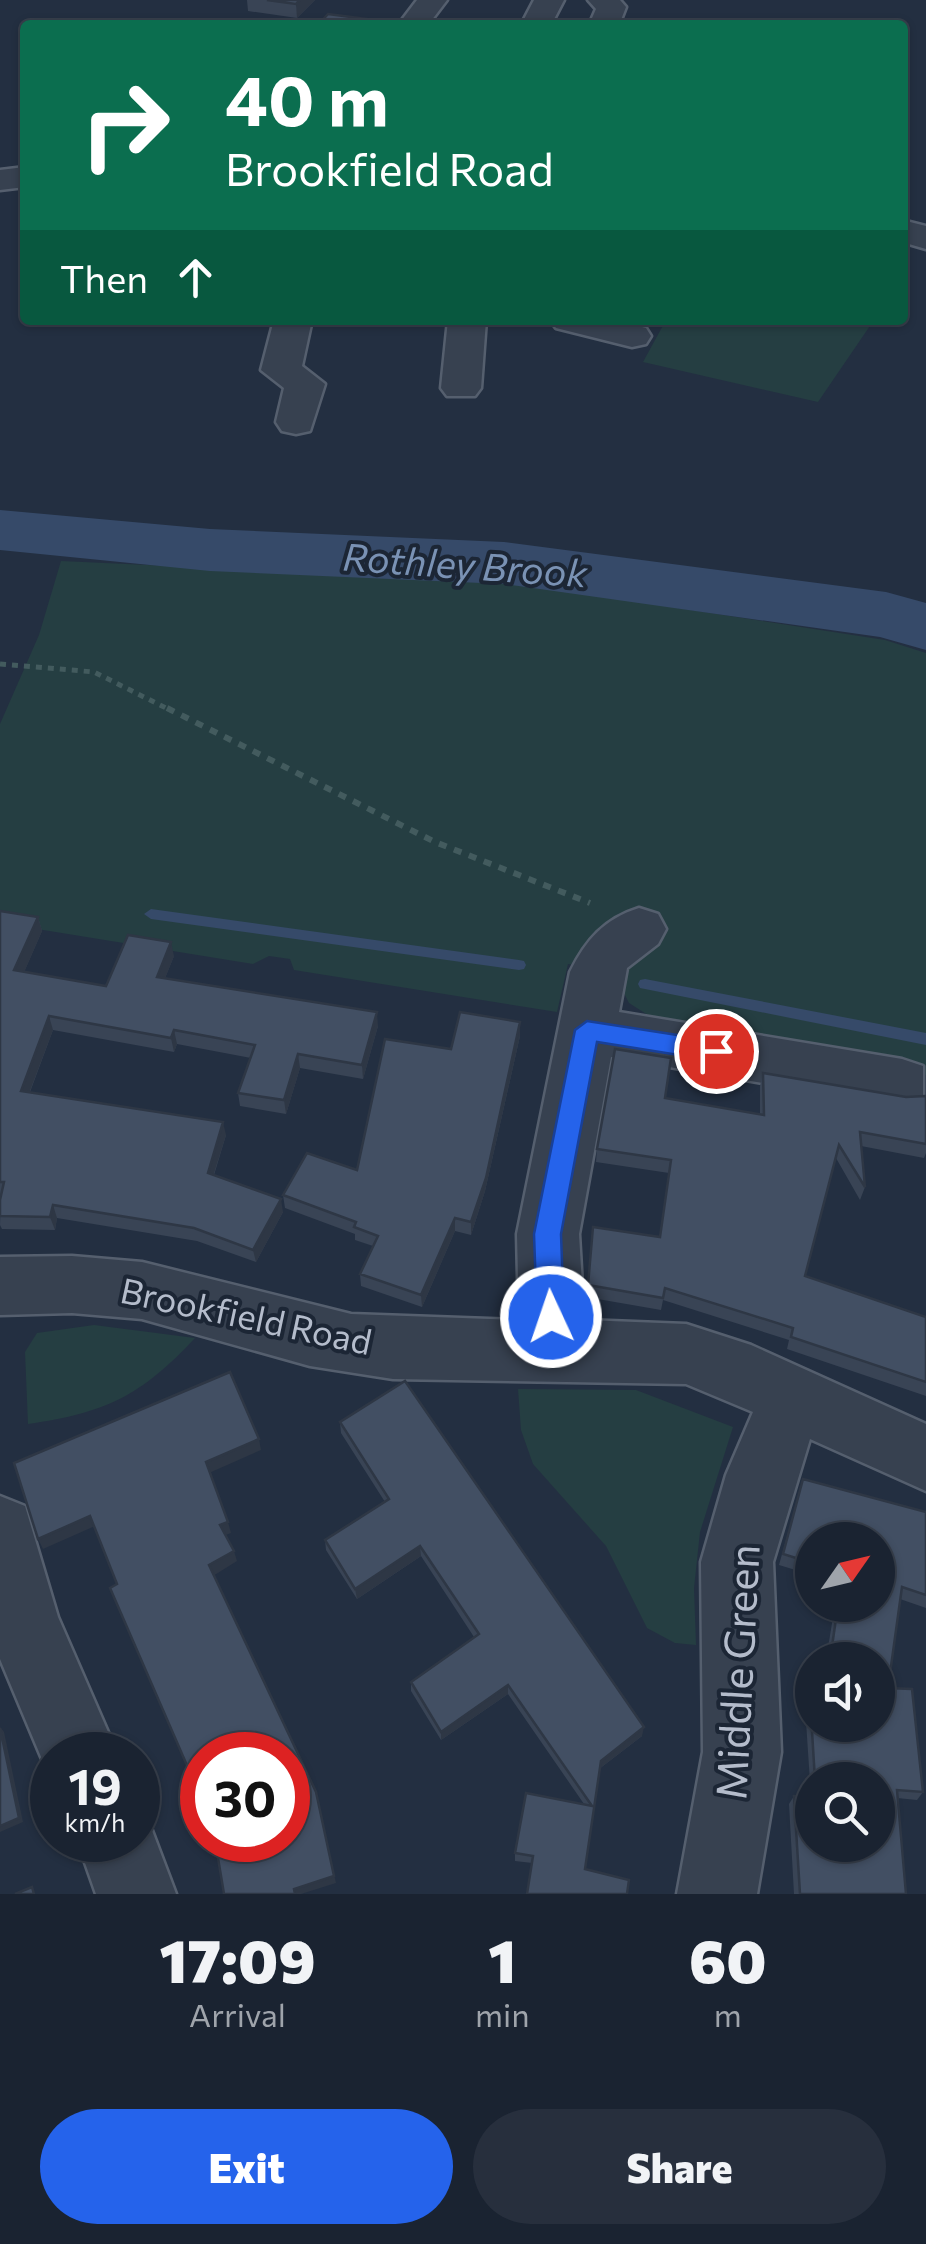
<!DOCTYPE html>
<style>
:root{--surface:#1a2331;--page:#272f3d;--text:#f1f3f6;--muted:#9fa4ab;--line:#38404d;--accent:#2563eb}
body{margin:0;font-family:Commissioner,sans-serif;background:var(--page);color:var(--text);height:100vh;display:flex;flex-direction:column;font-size:38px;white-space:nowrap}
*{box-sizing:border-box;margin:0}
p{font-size:32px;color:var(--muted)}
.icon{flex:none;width:55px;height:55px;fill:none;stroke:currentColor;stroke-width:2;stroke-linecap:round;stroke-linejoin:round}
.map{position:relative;height:1894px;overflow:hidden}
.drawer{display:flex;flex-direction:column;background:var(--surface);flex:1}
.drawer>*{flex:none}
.guide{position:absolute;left:20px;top:20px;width:888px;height:305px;border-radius:10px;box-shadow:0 2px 8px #0004,0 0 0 2px var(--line);background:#0b6e4f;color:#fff;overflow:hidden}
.needle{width:65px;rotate:56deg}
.buttons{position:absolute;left:795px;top:1522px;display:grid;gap:20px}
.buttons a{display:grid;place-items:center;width:100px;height:100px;border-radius:50%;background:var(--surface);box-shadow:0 2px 8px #0004,0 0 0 2px var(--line);font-size:50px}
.speed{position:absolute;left:30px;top:1732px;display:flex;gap:20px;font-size:50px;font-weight:700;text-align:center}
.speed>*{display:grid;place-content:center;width:130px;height:130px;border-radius:50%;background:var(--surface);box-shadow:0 2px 8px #0004,0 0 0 2px var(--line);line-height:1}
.speed small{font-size:25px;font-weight:400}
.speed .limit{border:15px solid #d22;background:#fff;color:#111}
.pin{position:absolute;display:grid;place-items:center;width:85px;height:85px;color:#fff;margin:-42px;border:5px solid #fff;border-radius:50%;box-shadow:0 2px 10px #0007}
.me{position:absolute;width:110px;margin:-55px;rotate:357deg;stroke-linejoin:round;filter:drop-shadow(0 0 8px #0008)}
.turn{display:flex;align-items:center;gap:35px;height:210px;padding:0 40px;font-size:45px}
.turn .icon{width:130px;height:130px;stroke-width:2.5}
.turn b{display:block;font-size:70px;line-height:85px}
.then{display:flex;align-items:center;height:95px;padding:0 40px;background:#0003;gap:20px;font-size:38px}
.eta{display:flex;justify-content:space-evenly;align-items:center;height:170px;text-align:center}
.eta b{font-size:60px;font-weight:800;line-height:70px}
.cta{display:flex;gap:20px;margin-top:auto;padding:20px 40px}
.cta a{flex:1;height:115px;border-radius:60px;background:var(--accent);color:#fff;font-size:40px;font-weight:800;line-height:115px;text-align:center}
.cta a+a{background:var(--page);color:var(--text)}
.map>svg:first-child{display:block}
</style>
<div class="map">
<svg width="926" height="1894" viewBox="0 0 926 1894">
<rect width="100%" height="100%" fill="#232f41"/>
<!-- green -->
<g fill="#253e42">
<path d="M666,320H874L818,402L643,362Z"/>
<path d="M61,561L510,582L885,640L926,653V1075L670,1029L629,1003L622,989L624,972L568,964L557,1012L294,970L290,959L269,956L253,964L0,923V724L39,635Z"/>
<path d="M94,1325L195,1338C141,1396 105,1413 28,1424L25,1352L37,1333Z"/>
<path d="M518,1389L636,1390L733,1427L700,1532L694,1588L696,1645L675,1643L647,1628L606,1546L533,1464L521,1430Z"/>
</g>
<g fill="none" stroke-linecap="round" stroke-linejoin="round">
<!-- stream -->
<g fill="#364a69" fill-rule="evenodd">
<path d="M151,909L519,960L524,961L526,965L524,969L519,970L151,919L144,914Z"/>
<path d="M645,979L926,1033V1045L645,989L640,988L638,984L640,980Z"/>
</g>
<!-- river -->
<path fill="#364a69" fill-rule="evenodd" d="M0,510L210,529L504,542L886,592L926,603V650L880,637L504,584L210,571L0,550Z"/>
<defs>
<g id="minor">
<path d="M417,0H447L428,25H398Z"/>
<path d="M534,0H564L551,25H521Z"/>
<path d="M588,0H620L626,7L619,25H589L596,9Z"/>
<path d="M25,167V187L0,190V170Z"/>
<path d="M902,220L926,226V249L902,242Z"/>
<path d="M274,320H312L302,366L325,384L310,431L296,434L282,431L276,422L284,388L261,370Z"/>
<path d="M448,320H486L481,388L475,396H447L441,388Z"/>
<path d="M550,320H614L646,328L651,336L646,344L632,347L556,328Z"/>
<path d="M639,908L658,914L666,929L658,944L627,968L619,1012L902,1059L923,1066V1100L902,1107L611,1057L579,1234L584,1320L686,1324L751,1345L926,1424V1491L810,1439L773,1562L781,1752L757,1894H677L703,1752L701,1562L726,1475L753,1412L686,1384L393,1379L310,1366L142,1319L72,1313L0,1315V1257L72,1256L142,1262L351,1314L519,1320L517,1234L570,972C586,940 604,919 639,908Z"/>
<path d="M0,1496L25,1506L58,1617L118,1755H52V1783L0,1659Z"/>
<path d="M138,1809L145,1812L176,1894H96L77,1840H138Z"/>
</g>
</defs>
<!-- minor casing -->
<use href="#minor" stroke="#555f6e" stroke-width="5"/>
<!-- path-far1 -->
<path stroke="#435b5e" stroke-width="5" stroke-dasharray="6 6" stroke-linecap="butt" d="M0,664L94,672L172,711"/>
<!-- path -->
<path stroke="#435b5e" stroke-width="6" stroke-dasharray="8 8" stroke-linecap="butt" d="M167,708L435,842L590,903"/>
<!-- minor -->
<use href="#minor" fill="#374150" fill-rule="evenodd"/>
</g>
<!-- wall -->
<g fill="#394455" fill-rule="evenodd">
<path d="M247,0H315L297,18L248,11Z"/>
<path d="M0,911L38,917L42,931L24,972L106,986L174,956L165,978L378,1026L363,1079L300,1068L286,1114L240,1106L238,1093L251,1058L177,1044L174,1052L53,1030L30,1092L226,1135L214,1175L283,1212L256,1262L197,1241L57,1218L55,1230L2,1229L0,1225L1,1194H0Z"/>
<path d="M520,1036L485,1191L471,1235L455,1231L422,1307L361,1286L360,1274L373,1246L355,1240V1234L285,1208L283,1195L357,1170L451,1049Z"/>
<path d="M763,1073L906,1097L926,1096V1153L924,1158L861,1146L865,1187L860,1200L836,1158L805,1276L926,1317V1396L787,1349L789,1340L663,1300L661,1310L586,1297L593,1227L660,1237L669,1173L596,1162L597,1149L665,1098L760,1114V1086Z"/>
<path d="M340,1422L642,1736L599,1769L585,1869L515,1861V1853L584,1804L508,1694L441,1740L411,1691V1682L474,1637L421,1556L357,1599L326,1550L325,1540L385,1502L341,1433Z"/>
<path d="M803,1479L926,1512V1608L900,1599L888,1688L923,1792L917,1800L897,1798L906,1894H794L789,1804L794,1796L811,1797L804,1691L809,1682L812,1725L878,1660H826L835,1605H878L812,1540V1575L779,1565ZM812,1780H878L812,1845Z"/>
</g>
<!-- shaded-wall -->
<g fill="#2e3745">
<path d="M300,0H315L297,18L296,4Z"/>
<path d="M38,917L42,931L19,984L14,970Z"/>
<path d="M171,942L174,956L160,991L157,977Z"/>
<path d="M377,1012L378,1026L363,1079L362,1065Z"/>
<path d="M49,1016L53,1030L25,1104L21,1091Z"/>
<path d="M520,1022V1036L485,1191L471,1235V1222Z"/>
<path d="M174,1030L177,1044L174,1052L171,1038Z"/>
<path d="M298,1054L300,1068L286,1114L284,1100Z"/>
<path d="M223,1122L226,1135L210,1186L208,1173Z"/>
<path d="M281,1199L283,1212L256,1262L253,1250Z"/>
<path d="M53,1205L57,1218L55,1230L50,1217Z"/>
<path d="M455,1218V1231L422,1307L421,1295Z"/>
<path d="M259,1439L261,1450L209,1473L206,1462Z"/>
<path d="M90,1516L95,1526L43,1549L38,1539Z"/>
<path d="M228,1522L231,1533L223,1536L220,1525Z"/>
<path d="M420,1546L421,1556L357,1599L355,1589Z"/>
<path d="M234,1551L237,1561L213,1576L209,1565Z"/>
<path d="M508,1685V1694L441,1740V1732Z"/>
<path d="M0,1727L4,1732L23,1822L0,1832Z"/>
<path d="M644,1727L642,1736L599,1769L601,1761Z"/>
<path d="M318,1799L336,1883L301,1894H295L294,1889Z"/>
</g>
<!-- building -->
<g fill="#424f63" stroke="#2e3745" stroke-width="2.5">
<path d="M267,0H300L296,4Z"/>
<path d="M328,14L374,20L370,25H318Z"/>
<path d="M0,911L38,917L14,970L106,986L128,935L171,942L157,977L377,1012L362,1065L298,1054L284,1100L238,1093L255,1045L174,1030L171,1038L49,1016L21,1091L223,1122L208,1173L281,1199L253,1250L194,1228L53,1205L50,1217L0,1216V1200L4,1182H0Z"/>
<path d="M460,1012L520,1022L486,1178L471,1222L455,1218L421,1295L360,1274L378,1236L354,1227L356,1222L283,1195L307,1153L357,1170L385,1039L451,1049Z"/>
<path d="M615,1049L671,1058L665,1098L764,1115L763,1073L906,1097L926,1096V1144L860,1132L865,1187L839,1145L805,1276L926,1317V1382L791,1337L793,1328L665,1288L663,1298L588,1285L593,1227L660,1237L671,1160L597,1149Z"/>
<path d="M230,1372L259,1439L206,1462L228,1522L220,1525L234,1551L209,1565L316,1792L334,1876L294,1889L295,1894H224L215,1840H288V1755H202V1800L110,1588L117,1584L90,1516L38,1539L14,1463Z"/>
<path d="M405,1381L644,1727L601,1761L585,1869L629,1880L627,1894H527L533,1856L515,1853L526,1793L592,1806L508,1685L441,1732L411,1682L479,1634L420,1546L355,1589L325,1540L389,1499L340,1422Z"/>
<path d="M803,1479L926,1512V1595L902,1587L888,1688L912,1689L923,1792L897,1790L906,1894H800L794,1796L812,1797V1845H878V1780H815L809,1682H812V1725H878V1660H830L838,1605H878V1540H812V1563L783,1554Z"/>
<path d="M0,1728L19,1818L0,1826Z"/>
<path d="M32,1887L34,1894H15Z"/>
</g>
<!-- route -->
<path fill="#2563eb" stroke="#184099" stroke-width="2.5" d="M587,1021L716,1041L728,1051L716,1061L597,1042L561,1234L564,1317L560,1326L551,1329L541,1326L537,1317L534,1234L575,1030Z"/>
<g text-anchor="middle" stroke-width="8" stroke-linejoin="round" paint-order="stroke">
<!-- street labels -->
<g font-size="35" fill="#b4bccb" stroke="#1c2635">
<text transform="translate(246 1317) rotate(12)" y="12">Brookfield Road</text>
</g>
<!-- water labels -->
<g font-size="38" font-style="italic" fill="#7a92b4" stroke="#1c2635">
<text transform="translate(465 566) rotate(4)" y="13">Rothley Brook</text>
</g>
<!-- near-street labels -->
<g font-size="42" fill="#b4bccb" stroke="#1c2635">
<text transform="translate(738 1672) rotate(-87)" y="15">Middle Green</text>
</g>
</g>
</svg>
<div class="buttons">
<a><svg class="needle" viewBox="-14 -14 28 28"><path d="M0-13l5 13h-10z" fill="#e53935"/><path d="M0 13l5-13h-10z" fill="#9fa4ab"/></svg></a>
<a><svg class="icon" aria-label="sound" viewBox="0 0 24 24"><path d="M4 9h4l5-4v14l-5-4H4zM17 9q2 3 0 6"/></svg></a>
<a><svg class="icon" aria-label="search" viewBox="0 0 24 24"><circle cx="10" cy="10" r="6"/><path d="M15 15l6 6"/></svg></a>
</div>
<div class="speed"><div>19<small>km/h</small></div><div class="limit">30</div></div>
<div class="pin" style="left:716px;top:1051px;background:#d93025"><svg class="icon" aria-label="arrive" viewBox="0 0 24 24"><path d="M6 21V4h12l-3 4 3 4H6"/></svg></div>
<svg class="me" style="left:551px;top:1317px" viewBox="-20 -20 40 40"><circle r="17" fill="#2563eb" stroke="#fff" stroke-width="3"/><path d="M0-11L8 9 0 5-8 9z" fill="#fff"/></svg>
<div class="guide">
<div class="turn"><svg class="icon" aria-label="right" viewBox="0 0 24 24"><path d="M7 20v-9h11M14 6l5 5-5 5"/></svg><div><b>40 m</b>Brookfield Road</div></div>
<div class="then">Then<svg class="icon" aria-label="ahead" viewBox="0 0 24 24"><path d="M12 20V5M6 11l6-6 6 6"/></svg></div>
</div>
</div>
<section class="drawer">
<div class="eta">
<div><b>17:09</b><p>Arrival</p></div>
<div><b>1</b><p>min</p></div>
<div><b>60</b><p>m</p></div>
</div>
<div class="cta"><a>Exit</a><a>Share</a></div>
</section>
